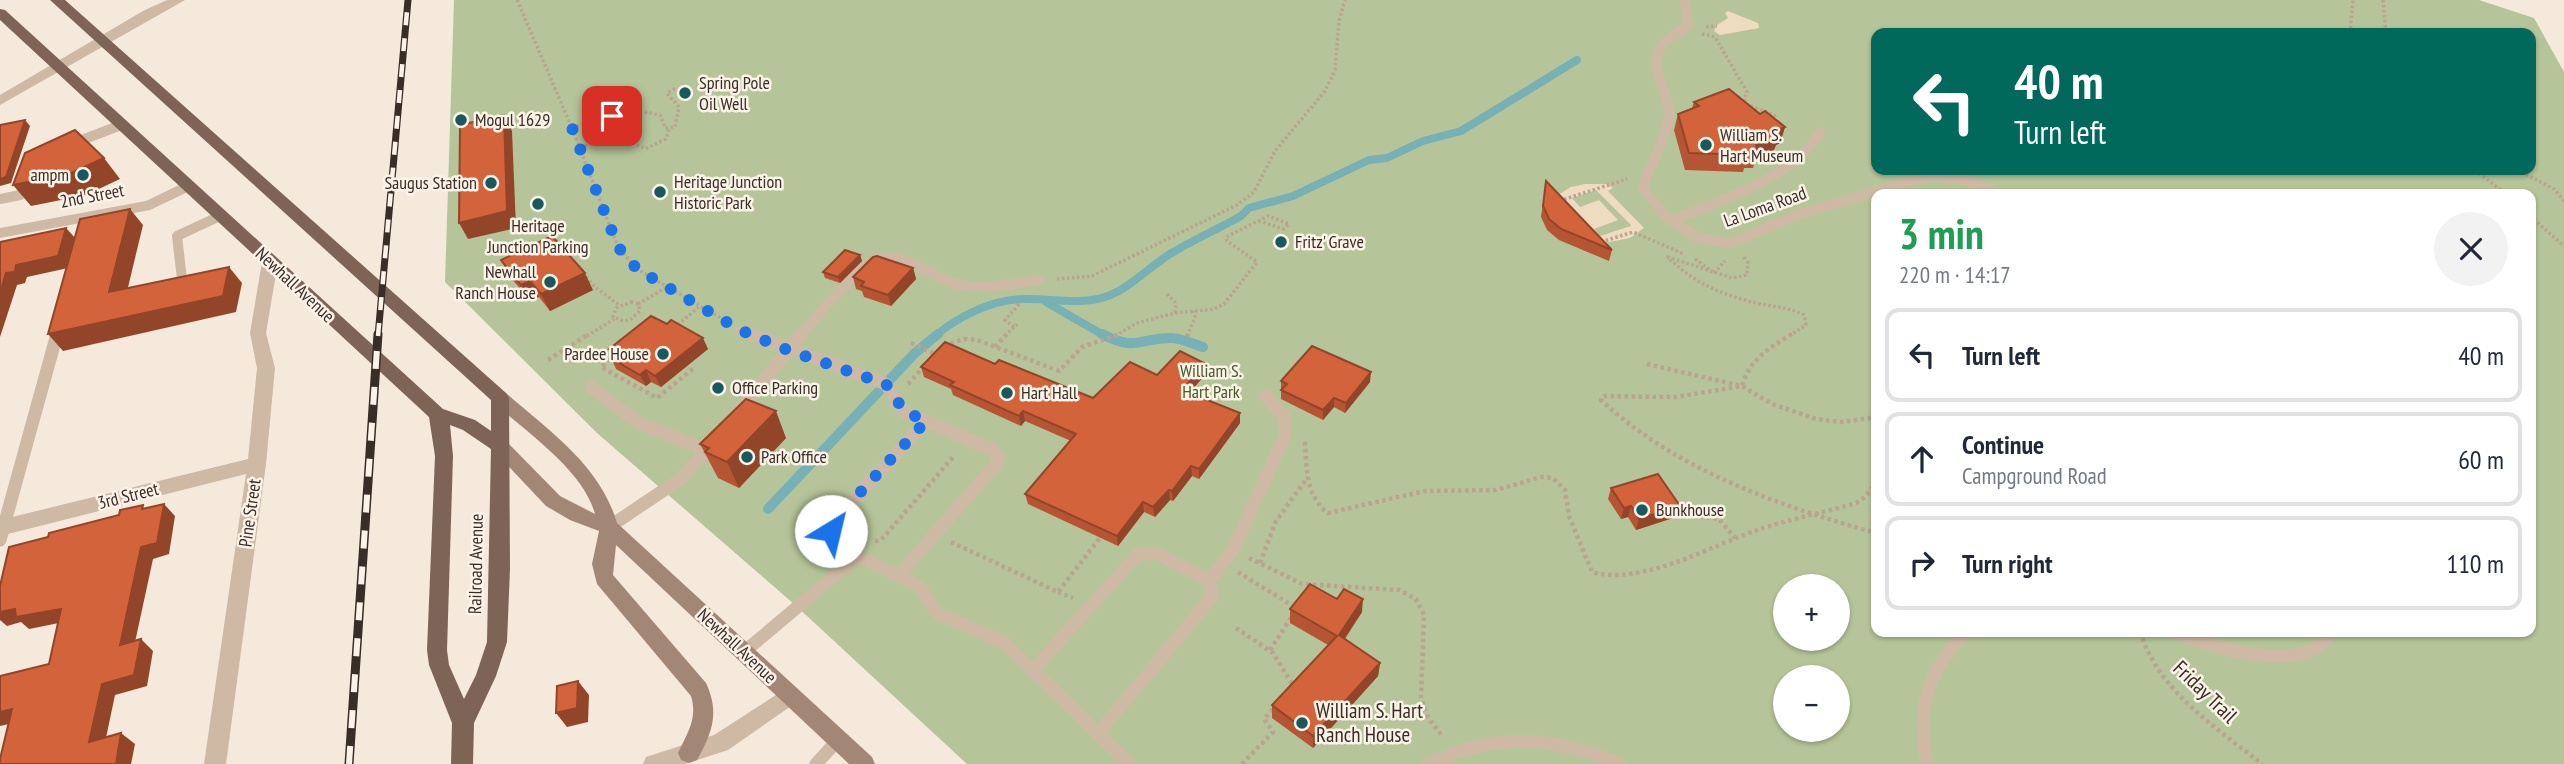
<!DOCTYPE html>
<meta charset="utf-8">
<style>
:root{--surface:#fff;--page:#f2f2f3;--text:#1f2937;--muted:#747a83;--line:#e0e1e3}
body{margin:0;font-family:"PT Sans Narrow",sans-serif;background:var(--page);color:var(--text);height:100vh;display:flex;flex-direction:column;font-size:26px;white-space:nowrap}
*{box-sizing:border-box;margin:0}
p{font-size:23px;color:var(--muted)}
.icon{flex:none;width:38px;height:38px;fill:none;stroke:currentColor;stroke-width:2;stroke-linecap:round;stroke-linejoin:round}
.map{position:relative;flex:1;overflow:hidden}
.drawer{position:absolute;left:1871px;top:189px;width:665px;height:448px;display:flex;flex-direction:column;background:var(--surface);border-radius:14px;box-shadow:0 2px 5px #0004}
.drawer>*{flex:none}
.top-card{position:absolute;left:1871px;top:28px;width:665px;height:147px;border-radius:14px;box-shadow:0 2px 5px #0004;background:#00695c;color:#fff;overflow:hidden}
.fabs{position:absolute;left:1773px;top:574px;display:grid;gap:14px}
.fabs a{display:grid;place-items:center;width:77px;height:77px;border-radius:50%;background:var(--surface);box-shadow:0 2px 5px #0004;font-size:35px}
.pin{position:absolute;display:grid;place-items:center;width:60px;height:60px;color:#fff;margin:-30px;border-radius:14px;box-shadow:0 4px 10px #0006}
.me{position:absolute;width:77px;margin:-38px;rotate:36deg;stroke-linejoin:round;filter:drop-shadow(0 0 5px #0008)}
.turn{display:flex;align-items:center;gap:24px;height:147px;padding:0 28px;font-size:32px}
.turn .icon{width:91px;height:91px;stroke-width:2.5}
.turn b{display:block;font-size:49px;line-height:60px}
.round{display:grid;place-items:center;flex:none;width:74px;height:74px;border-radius:37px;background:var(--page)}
.summary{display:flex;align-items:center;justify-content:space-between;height:119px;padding:0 28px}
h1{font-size:42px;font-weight:700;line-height:52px;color:#1e9e55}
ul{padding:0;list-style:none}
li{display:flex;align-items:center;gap:21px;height:94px;margin:0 14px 10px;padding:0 14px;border:4px solid var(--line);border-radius:14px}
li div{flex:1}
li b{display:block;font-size:26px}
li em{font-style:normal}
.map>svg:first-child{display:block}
</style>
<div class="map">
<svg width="2564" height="764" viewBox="0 0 2564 764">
<rect width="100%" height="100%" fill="#f4e9db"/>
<!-- green -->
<path fill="#b6c599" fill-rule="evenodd" d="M454,0H2479L2534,18L2564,72V764H967L794,604L597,433L445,282ZM1876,33H2530V170H1876ZM1876,194H2530V632H1876ZM1785,586H1838V639H1785ZM1785,677H1838V730H1785Z"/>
<!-- plaza -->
<g fill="#eedbc0" fill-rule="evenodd">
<path d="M1728,11L1758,23L1759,28L1720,35L1714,31L1717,25L1728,18L1725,13Z"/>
<path d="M1585,184H1608L1613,188L1608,191L1644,228L1630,238L1594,245L1556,196L1571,187ZM1596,190L1631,225V226L1600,236L1594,229L1618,220L1599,200L1580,207L1572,198Z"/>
</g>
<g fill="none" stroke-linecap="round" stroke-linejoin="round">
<!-- stream-far1 -->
<g stroke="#77b1b5" stroke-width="8">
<path d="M1046,302L1105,336"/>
<path d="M935,336C959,316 991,300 1023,299C1050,298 1081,306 1108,296C1131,287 1149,267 1170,254C1193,240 1218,229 1241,216L1249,208L1293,196L1369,160L1387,158L1423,141L1461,131L1577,60"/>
</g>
<!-- stream -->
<g stroke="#77b1b5" stroke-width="10">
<path d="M1102,334C1136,352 1139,338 1171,338C1181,338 1193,344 1203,347"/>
<path d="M768,509L915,353L938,334"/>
</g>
<!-- path-far1 -->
<g stroke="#baa38f" stroke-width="3.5" stroke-dasharray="2.5 2.5" stroke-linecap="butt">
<path d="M517,0L572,128L618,247L637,269L724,320"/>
<path d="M2383,0L2386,33"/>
<path d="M1706,27L1717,26"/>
<path d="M2350,33L2353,0"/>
<path d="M1702,34L1715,37L1747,92L1744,99L1746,104L1774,115L1777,125"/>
<path d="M572,128C599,118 633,105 661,116L665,128L675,127L679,107L667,93L674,89L682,90"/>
<path d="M580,147L622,137L645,149L666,139L669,129"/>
<path d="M2475,170L2506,194"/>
<path d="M2517,170L2554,189L2564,201"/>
<path d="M1564,202L1562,200L1627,179"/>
<path d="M2530,216L2564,246"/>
<path d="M1601,242L1633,232L1684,254"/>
<path d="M1744,257L1748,263L1747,275L1732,278L1668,257C1694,284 1725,296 1761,304C1776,307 1791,308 1804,315L1806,325L1789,336"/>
<path d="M1695,259L1713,272"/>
<path d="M583,273L595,287L619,305"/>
<path d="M1714,273L1725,261"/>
<path d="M1057,279L1092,276L1237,205L1254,192L1275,151L1325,91L1335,70L1339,21L1345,0"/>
<path d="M1167,294L1176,303L1175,313"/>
<path d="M631,302L638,304L640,311L631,319L624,321L613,317L616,308Z"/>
<path d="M638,304L667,287"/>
<path d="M1014,327L1005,320L1021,302"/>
<path d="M674,328L700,306"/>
<path d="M587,336L614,319"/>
<path d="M1005,336L1017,324"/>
<path d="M1115,336L1137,323L1175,313L1214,309L1224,304L1257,262L1227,241L1226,237L1268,216L1289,224L1283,229L1259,221"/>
<path d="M1187,336L1195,317L1193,311"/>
</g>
<!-- path -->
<g stroke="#baa38f" stroke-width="4.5" stroke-dasharray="3.5 3.5" stroke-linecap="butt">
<path d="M1792,334C1769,348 1750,359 1742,386L1676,397L1604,396L1601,400C1676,470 1779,506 1876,533"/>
<path d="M1187,337L1188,334"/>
<path d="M911,343L935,354"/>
<path d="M944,346L964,339L977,340L1059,371L1082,347L1120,334"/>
<path d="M995,347L1007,334"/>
<path d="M616,355L601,367L657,398L694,368"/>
<path d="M548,360L589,334"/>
<path d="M1647,364L1742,386L1772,404L1816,419L1841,422L1876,417"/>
<path d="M908,384L926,364"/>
<path d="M1305,442C1307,468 1305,496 1328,513L1425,491L1496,490L1541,477L1553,478L1565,490L1569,516L1592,572C1641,586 1711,546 1757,530C1789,519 1823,513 1856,503L1865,497L1876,483"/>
<path d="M1674,509L1678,514L1719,519L1735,538"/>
<path d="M875,541L881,540L954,456"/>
<path d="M951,542L1058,592L1103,534"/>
<path d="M1249,558L1302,584L1399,590L1416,599L1424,615L1421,698L1427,716L1442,736"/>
<path d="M1260,563L1276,521L1308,477"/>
<path d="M1238,572L1296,608"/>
<path d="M1058,592L1073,598"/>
<path d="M1236,628L1273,653L1294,687"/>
<path d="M2140,632C2159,691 2215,727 2262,764"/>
<path d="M1270,650L1294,613"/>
<path d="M1242,764L1273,732L1264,719L1276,706"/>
</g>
<!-- lane-far1 -->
<g stroke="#ceb9a5" stroke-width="10">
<path d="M1685,0L1688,25C1680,33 1669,36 1662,45C1644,66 1672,93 1669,117C1665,142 1650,164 1643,188L1666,217L1698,238L1731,243L1800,214L1928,176L1964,179L1999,194"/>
<path d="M69,145L121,125"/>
<path d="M0,199L20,195L26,181"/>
<path d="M1671,221C1718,201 1794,178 1820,132"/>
<path d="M182,279L177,236L220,216"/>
<path d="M740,330L754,336"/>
<path d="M57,336L59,328"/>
<path d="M800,336C816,318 859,264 880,258C889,256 898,258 906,261C925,268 940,281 960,285C986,290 1014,283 1040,280"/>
</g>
<!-- lane -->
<g stroke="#ceb9a5" stroke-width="13">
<path d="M750,334L886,384L904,412L926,421"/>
<path d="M591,387L640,424L707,450L679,480L609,527"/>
<path d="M738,412L801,334"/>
<path d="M0,540L57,334"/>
<path d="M899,575L997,463L998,456L993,450L926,421L833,522L831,531L858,556L919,586L937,613L1005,643L1129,764"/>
<path d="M1209,581L1233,550L1285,436V418L1266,396"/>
<path d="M2171,632C2208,644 2305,680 2330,632"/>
<path d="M744,652L858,556"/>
<path d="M1033,670L1138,554H1159L1209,581L1212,597L1099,732"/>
<path d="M816,764L838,740"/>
<path d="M1429,764C1492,732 1556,736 1619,764"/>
<path d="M1927,764C1917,708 1926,673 1966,632"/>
</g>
<!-- street -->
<g fill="#ceb9a5" fill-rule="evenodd">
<path d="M167,0H185L0,105V95L143,11Z"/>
<path d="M187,181L195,186L192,190L150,210L0,238V228L146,201Z"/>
<path d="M270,256L278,262L266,333L275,368L266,464L226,764H204L246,474L0,536V520L248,459L257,368L250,333L262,262Z"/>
<path d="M790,686L797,688L800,695L797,702L728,750L685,764H643L646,757L714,735Z"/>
</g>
<!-- secondary -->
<path fill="#a28776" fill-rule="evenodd" d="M500,391L506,393C549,431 600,465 617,523L872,757L875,764H849L616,545L613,575L706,683C720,713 712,733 697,760L689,763L681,760L678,753C687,733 698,719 691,696L597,584L592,564L599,531L570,520L546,506L494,451L491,446L494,441H506L560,496L595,514C583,470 526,432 494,403L491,398L494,393Z"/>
<!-- primary -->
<path fill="#7d6457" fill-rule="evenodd" d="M50,0H65L506,393L509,398L510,569L507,642L496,676L474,723L473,764H451L452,723L429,665L427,650L435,456L429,417L0,20V9L5,10L443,409L475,420L491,431V400ZM450,425L463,430L491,449L487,642L476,675L464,699L449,665L447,650L453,456Z"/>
<defs>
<path id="rail-far1" d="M378,336L408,0"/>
<path id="rail" d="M349,764L378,334"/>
</defs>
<!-- rail-far1 casing -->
<use href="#rail-far1" stroke="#392d27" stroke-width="7"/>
<!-- rail casing -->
<use href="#rail" stroke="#392d27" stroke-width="9"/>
<!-- rail-far1 -->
<use href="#rail-far1" stroke="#fbf3e8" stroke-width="4.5" stroke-dasharray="13" stroke-linecap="butt"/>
<!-- rail -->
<use href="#rail" stroke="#fbf3e8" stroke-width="6" stroke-dasharray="18" stroke-linecap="butt"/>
</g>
<!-- wall -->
<g fill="#b55533">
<path d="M1694,102L1760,114L1785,127L1780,143L1776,145L1773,152L1756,159L1753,168H1744L1743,172L1685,170L1674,130L1678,114L1692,108Z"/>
<path d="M1546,181L1612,250L1609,261L1559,240L1547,230L1541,217Z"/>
<path d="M860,255L862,261L840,283L825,278L823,272Z"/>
<path d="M501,260L593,290L550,311L539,297L531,301L510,277Z"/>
<path d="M913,268L916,279L891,306L864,297L862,291L856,289L853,277Z"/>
<path d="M609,349H708L661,387L651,382L646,386L616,369L611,358L613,356Z"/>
<path d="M995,364L1093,398L1157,375L1206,364V374L1189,393L1240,423L1199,479L1192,476L1173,501L1170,500L1155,517L1144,512L1118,546L1028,504L1025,494L1071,441L1025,421L1021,426L953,395L951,389L924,377L921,367Z"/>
<path d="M1281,381L1370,382L1345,413L1334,407L1323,420L1281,399Z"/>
<path d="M786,438L739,488L718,478L700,444Z"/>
<path d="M1611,488L1676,517L1636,530L1628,517L1621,519L1608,499Z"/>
<path d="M1290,609L1362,612L1345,639L1380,663L1378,676L1313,748L1272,718V705L1328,645L1290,623Z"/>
</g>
<!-- shaded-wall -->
<g fill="#934529">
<path d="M504,115L512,131L516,228L468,239L459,223Z"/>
<path d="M25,120L30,126L11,183L0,186V179Z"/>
<path d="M1785,127L1780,143L1776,145L1773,152L1756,159L1758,152L1756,145L1773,132Z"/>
<path d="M104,158L120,179L86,195L31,206L13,185Z"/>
<path d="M130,209L143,225L123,308L109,292Z"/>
<path d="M66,228L76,239L68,268L27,277L25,283L17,285L0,337V293L6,273Z"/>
<path d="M860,255L862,261L840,283L838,277Z"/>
<path d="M229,267L242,283L236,312L63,351L48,334Z"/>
<path d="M913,268L916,279L891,306L888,295Z"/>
<path d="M585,273L593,290L550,311L541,294Z"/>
<path d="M530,281L539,297L531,301L521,285Z"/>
<path d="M703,338L708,349L661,387L655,376Z"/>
<path d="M1206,364V374L1183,400L1182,390Z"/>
<path d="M646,370L651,382L646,386L640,375Z"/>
<path d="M1371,372L1370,382L1345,413L1346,403Z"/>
<path d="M1334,398V407L1323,420V410Z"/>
<path d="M776,411L786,438L739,488L727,462Z"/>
<path d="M1023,411L1025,421L1021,426L1019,416Z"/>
<path d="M1240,413V423L1199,479V469Z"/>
<path d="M1191,466L1192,476L1173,501L1172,491Z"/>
<path d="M1169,490L1170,500L1155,517L1153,507Z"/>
<path d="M1143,502L1144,512L1118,546L1117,536Z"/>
<path d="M164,504L175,516L169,554L153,559L132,656L120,645L141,547Z"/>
<path d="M1631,506L1628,517L1621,519L1624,508Z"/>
<path d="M1680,506L1676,517L1636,530L1639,519Z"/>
<path d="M1363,599L1362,612L1338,648L1339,635Z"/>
<path d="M15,609H61L74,620L29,629L21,622L7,626L0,620V612Z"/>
<path d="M141,639L153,651L147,686L115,695L103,752L89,742L102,684Z"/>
<path d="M1380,663L1378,676L1313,748V736Z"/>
<path d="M578,681L589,695L588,722L567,727L556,713Z"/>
<path d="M12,709L27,720L0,726V712Z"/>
<path d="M121,733L135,744L131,764H116Z"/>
</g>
<!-- building -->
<g fill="#d2633b" stroke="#934529" stroke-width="2">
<path d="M1729,89L1760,114L1765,111L1785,127L1773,132L1779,136L1756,145L1758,152H1747L1748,155L1689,153L1678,114L1699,106L1694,102Z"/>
<path d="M504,115L507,211L459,223L460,125Z"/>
<path d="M25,120L6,177L0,179V125Z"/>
<path d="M75,130L104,158L69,174L13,185L25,153Z"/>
<path d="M1546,181L1612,250L1561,229L1549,219L1543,206Z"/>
<path d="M130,209L109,292L229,267L223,296L48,334L80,219Z"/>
<path d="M66,228L58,256L16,265L15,272L6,273L0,293V242Z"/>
<path d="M552,236L585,273L541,294L530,281L521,285L501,260Z"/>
<path d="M845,250L860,255L838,277L823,272Z"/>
<path d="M877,256L913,268L888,295L861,286L864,282L853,277L873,257Z"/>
<path d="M651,316L667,324L671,320L703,338L655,376L646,370L640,375L611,358L617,353L609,349Z"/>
<path d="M945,342L995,364L999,360L1093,398L1130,362L1157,375L1180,351L1206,364L1182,390L1240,413L1199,469L1191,466L1172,491L1169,490L1153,507L1143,502L1117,536L1025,494L1076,434L1023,411L1019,416L950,385L954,382L921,367Z"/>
<path d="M1312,346L1371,372L1346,403L1334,398L1323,410L1281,390L1287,384L1281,381Z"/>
<path d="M746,399L776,411L727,462L705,452L709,448L700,444Z"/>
<path d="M1658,474L1680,506L1639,519L1631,506L1624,508L1611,488Z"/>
<path d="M2530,485H2532L2531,546H2530Z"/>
<path d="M164,504L157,543L141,547L120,645L141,639L134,675L102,684L89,742L121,733L116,764H0V759L12,709L0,712V676L49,664L61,609L16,617L15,609L0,612V586L9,547L48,537L49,533L119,515L120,510L143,505L142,509Z"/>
<path d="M1310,584L1337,599L1344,589L1363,599L1339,635L1380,663L1313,736L1272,705L1337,636L1290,609Z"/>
<path d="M578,681L577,708L556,713L557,686Z"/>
</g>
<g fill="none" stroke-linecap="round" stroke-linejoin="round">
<!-- route -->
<path stroke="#1a73e8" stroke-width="12" stroke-dasharray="0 21.6" d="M612,116L572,128L618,247L637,269L740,330L790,351L886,384L904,411L926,421L833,522L831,531"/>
</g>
<!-- markers -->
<g fill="#18595f" stroke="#fbf3e8" stroke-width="2.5">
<circle cx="685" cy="93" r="7"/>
<circle cx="461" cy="120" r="7"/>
<circle cx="1706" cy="145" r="7"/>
<circle cx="83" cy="175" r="7"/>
<circle cx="491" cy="183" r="7"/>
<circle cx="660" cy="192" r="7"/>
<circle cx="538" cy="204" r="7"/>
<circle cx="1281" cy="242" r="7"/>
<circle cx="550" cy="282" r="7"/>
<circle cx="663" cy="354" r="7"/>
<circle cx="718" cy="388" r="7"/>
<circle cx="1007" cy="393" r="7"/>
<circle cx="747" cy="457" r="7"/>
<circle cx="1642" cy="510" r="7"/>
<circle cx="1302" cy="723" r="7"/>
</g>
<g text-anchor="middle" stroke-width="5" stroke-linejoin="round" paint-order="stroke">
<!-- poi labels -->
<g font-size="18" fill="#392d27" stroke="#fbf3e8" text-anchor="start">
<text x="699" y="89">Spring Pole<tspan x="699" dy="21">Oil Well</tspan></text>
<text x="475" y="126">Mogul 1629</text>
<text x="1720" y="141">William S.<tspan x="1720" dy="21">Hart Museum</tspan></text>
<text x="69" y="181" text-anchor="end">ampm</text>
<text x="674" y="188">Heritage Junction<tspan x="674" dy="21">Historic Park</tspan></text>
<text x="477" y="189" text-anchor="end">Saugus Station</text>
<text x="538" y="232" text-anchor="middle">Heritage<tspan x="538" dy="21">Junction Parking</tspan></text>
<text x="1295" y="248">Fritz' Grave</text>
<text x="536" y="278" text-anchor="end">Newhall<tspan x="536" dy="21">Ranch House</tspan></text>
<text x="649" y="360" text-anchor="end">Pardee House</text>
<text x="732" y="394">Office Parking</text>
<text x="1021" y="399">Hart Hall</text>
<text x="761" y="463">Park Office</text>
<text x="1656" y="516">Bunkhouse</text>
</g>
<!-- street labels -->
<g font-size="18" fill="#392d27" stroke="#fbf3e8">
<text transform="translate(92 196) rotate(-11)" y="6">2nd Street</text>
<text transform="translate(1765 207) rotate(-20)" y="6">La Loma Road</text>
<text transform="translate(295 285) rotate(43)" y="6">Newhall Avenue</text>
<text transform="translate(128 496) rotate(-14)" y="6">3rd Street</text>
<text transform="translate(250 513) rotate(-82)" y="6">Pine Street</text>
<text transform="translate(476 564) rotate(-89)" y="6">Railroad Avenue</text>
<text transform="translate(737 646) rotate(43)" y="6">Newhall Avenue</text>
</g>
<!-- park labels -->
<g font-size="18" fill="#475a28" stroke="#fbf3e8">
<text x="1211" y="377">William S.<tspan x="1211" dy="21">Hart Park</tspan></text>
</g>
<!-- near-street labels -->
<g font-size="21" fill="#392d27" stroke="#fbf3e8">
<text transform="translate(2205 692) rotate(44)" y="7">Friday Trail</text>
</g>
<!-- near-poi labels -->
<g font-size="21" fill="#392d27" stroke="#fbf3e8" text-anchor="start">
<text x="1316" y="718">William S. Hart<tspan x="1316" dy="24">Ranch House</tspan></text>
</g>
</g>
</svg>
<div class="fabs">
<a>+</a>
<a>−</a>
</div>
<div class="pin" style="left:612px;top:116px;background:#d93025"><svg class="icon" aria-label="arrive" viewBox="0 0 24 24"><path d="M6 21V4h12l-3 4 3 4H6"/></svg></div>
<svg class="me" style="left:831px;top:531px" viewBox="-20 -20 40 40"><circle r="19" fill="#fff"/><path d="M0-13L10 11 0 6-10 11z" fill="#1a73e8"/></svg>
<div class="top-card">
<div class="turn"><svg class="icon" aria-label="left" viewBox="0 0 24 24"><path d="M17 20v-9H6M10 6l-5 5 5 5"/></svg><div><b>40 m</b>Turn left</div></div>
</div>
<section class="drawer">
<div class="summary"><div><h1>3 min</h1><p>220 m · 14:17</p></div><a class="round"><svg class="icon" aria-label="close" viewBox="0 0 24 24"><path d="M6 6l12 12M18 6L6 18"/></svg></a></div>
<ul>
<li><svg class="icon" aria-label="left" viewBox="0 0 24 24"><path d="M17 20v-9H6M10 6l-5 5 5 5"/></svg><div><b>Turn left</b></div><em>40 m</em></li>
<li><svg class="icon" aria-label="ahead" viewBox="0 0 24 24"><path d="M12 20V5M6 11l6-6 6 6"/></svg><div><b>Continue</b><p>Campground Road</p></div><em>60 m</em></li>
<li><svg class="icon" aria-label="right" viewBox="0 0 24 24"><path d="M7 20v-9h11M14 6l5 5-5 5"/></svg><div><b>Turn right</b></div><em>110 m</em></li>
</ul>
</section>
</div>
